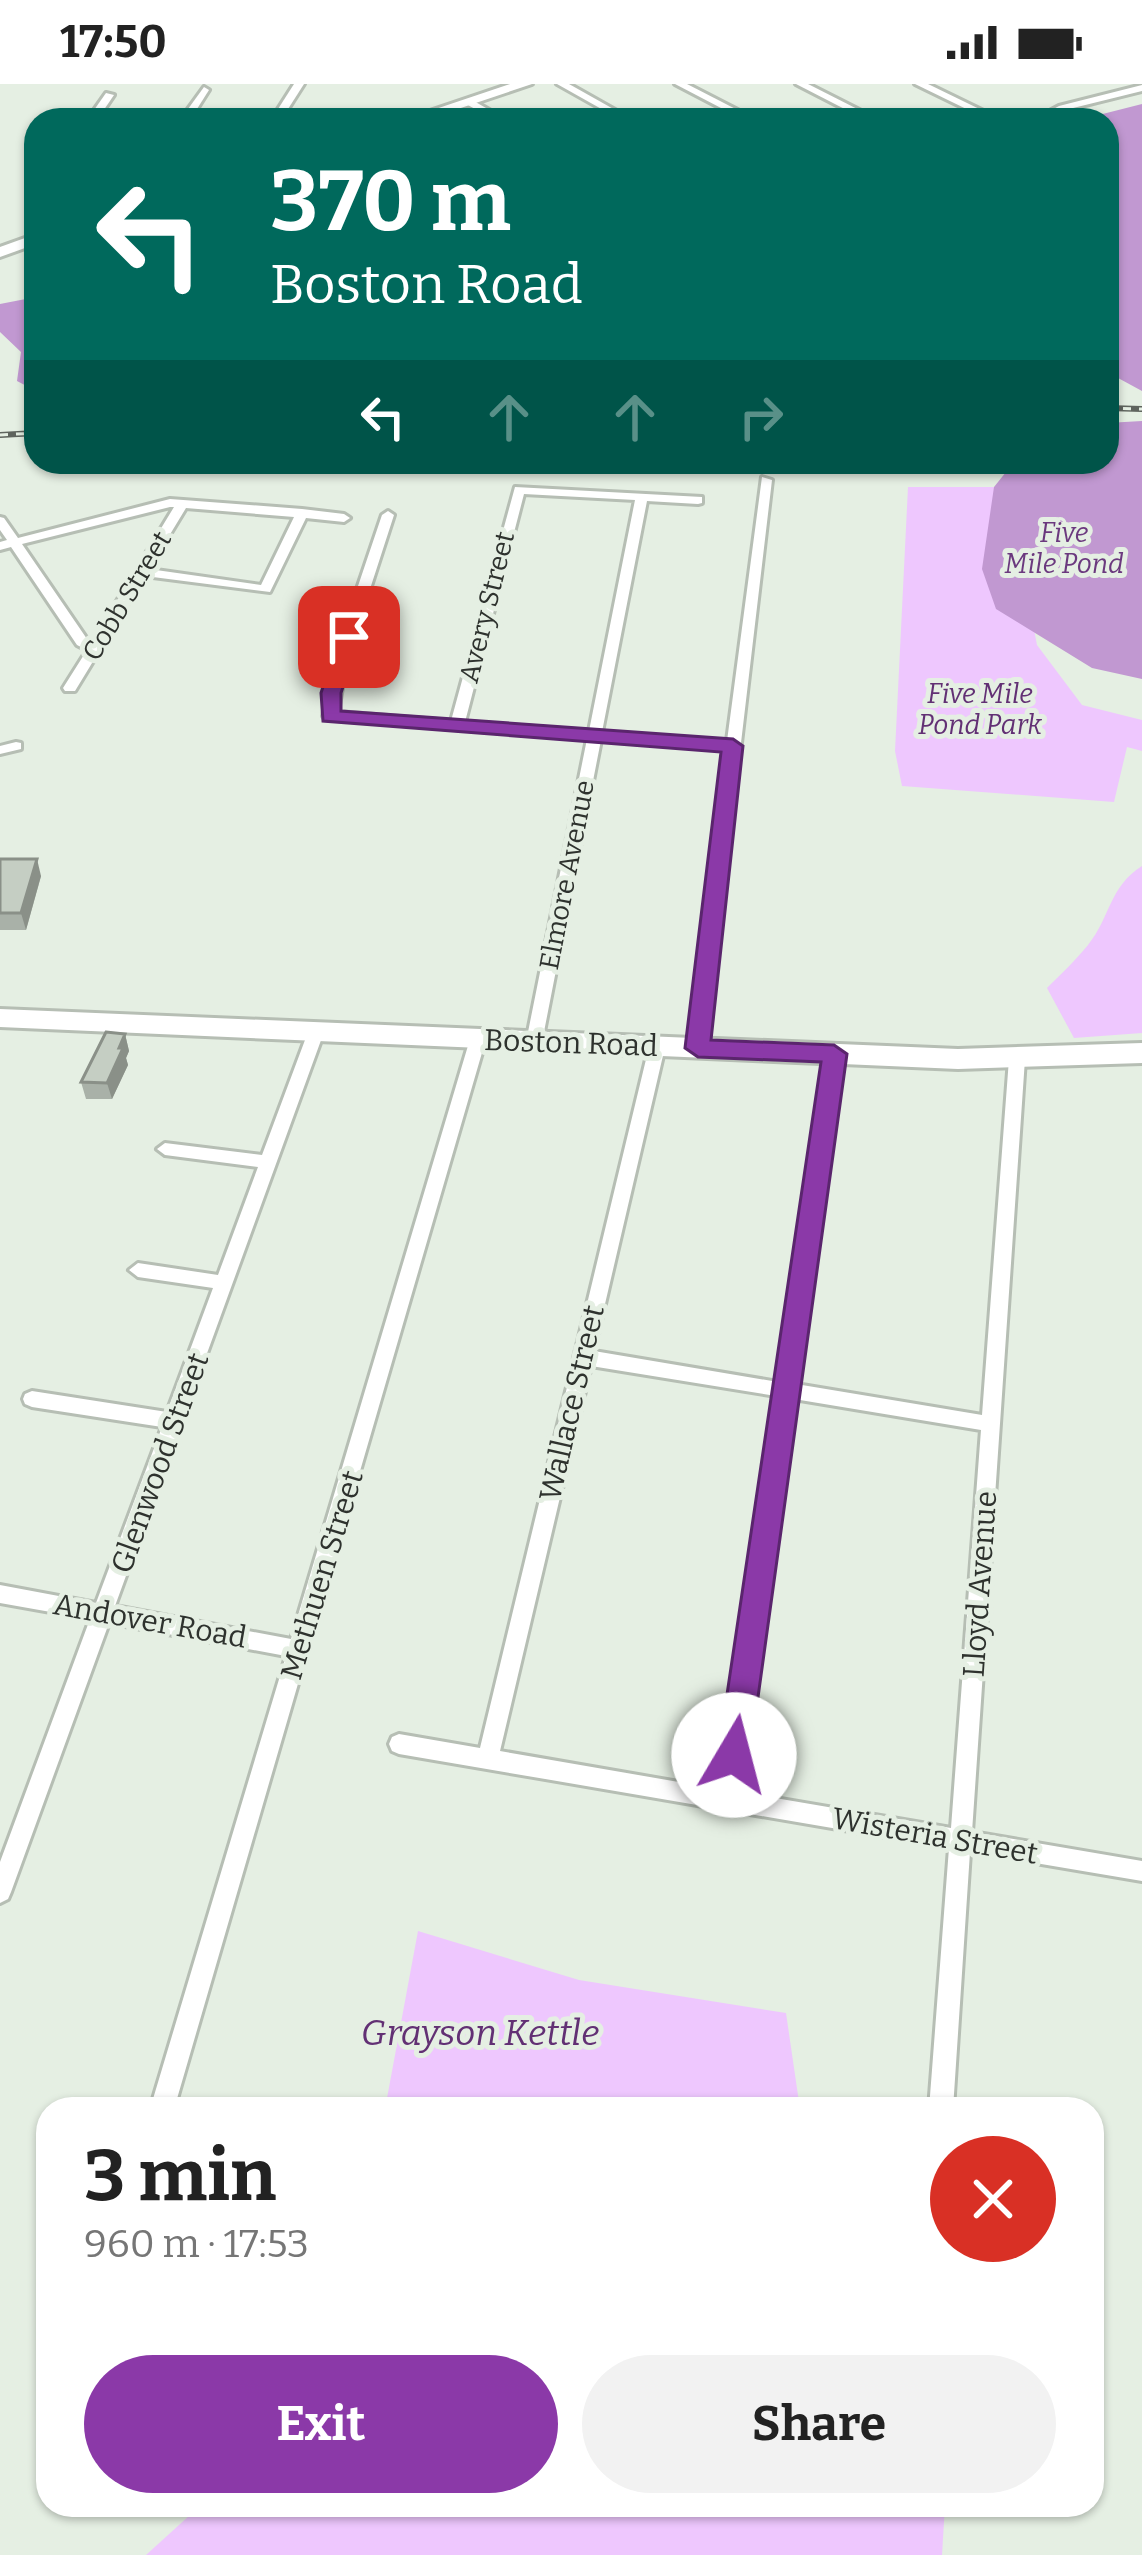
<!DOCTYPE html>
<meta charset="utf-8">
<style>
:root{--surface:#fff;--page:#f2f2f2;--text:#222;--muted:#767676;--accent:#8b39a8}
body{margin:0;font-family:Bitter,serif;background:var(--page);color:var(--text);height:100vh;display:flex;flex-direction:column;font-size:45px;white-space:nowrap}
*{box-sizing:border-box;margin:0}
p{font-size:39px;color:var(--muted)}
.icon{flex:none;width:66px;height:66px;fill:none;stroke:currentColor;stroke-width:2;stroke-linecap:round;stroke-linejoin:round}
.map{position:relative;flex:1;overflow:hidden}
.details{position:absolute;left:36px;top:2013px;width:1068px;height:420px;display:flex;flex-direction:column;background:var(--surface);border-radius:36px;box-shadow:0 3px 9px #0004}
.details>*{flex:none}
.guide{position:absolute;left:24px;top:24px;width:1095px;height:366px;border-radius:36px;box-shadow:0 3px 9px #0004;background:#00695c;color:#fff;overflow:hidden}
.pin{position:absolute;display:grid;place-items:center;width:102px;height:102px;color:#fff;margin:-51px;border-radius:24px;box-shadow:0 6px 18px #0006}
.me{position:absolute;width:132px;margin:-66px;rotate:8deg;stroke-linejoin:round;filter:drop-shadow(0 0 9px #0008)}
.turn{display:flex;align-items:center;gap:42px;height:252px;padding:0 48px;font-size:54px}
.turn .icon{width:156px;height:156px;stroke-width:2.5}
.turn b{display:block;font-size:84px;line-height:102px}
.lanes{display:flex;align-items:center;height:114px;padding:0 48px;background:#0003;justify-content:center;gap:60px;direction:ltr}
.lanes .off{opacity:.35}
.round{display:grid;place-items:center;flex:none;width:126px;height:126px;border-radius:63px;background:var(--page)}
.head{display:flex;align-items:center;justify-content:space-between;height:204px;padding:0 48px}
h1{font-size:72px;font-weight:700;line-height:90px}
.button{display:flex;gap:24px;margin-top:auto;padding:24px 48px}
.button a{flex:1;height:138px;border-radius:72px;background:var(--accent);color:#fff;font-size:48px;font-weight:700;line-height:138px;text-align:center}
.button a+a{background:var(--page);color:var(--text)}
.status{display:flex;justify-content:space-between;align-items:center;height:84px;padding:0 60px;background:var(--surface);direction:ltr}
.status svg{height:33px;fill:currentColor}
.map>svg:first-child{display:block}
</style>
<div class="status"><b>17:50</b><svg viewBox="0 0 49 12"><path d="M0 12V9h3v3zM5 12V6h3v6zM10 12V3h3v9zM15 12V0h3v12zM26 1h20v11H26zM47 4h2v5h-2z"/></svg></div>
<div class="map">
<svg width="1142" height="2471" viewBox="0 0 1142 2471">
<rect width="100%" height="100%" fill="#e5efe3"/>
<!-- green -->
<g fill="#eec7fe">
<path d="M908,403H1079L1030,525L1037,561L1082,621L1142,636V667L1127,663L1114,718L902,702L895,667Z"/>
<path d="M1142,782V949L1074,954L1047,904C1061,890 1076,876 1088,861C1111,832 1109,803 1142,782Z"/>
<path d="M418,1847L579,1896L786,1929L800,2025H385Z"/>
<path d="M201,2421H945L942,2471H146Z"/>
</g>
<!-- water -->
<g fill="#c198d1">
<path d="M1142,20V307L1107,288V36H1079Z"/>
<path d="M36,213V307L17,297L21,268L0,248V220Z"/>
<path d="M1142,337V595L1092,584L996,525L982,485L994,403L1014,378H1107V339Z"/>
</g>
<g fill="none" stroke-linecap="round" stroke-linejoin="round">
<defs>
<g id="street">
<path d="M294,0H304L281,36H271Z"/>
<path d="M557,0H569L633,36H621Z"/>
<path d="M675,0H687L757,36H744Z"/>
<path d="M796,0H808L879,36H866Z"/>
<path d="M915,0H928L1002,36H989Z"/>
<path d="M1142,1V7L1065,26L1046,36H1033L1059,22Z"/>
<path d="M204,3L209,6L190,36H180Z"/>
<path d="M106,9L114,11L97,36H87Z"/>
<path d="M466,16H472L507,36H495L466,20Z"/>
<path d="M36,116V132L31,129V119Z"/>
<path d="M762,393L772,396L705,964L697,970L689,964L726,666L601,656L542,958L534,964L528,962L526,958L587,655L325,635L323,632L332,579L382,431L388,427L394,431L346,579L338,628L451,637L515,403L702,413V419L698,420L647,417L602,648L727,657ZM524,410L635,416L589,647L465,638Z"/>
<path d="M170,415L302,425L344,430L350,434L344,438L306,434L270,508L145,492L75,607H65L63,604L87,566L77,561L11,463L0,466V458L7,456L0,446V433L4,434L18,454ZM170,423H174L92,558L87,555L22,460ZM186,424L294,433L261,501L149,485Z"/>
<path d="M16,658L21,659V665L0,670V662Z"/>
<path d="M316,942L324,948L115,1522L291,1555L470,955L478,949L486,955L174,2025H150L286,1572L109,1539L11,1808L8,1815L0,1819V1778L90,1535L0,1519V1501L96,1519L162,1343L32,1323L25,1320L23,1315L25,1310L32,1307L167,1328L213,1204L138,1193L129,1186L138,1179L218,1191L258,1083L165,1071L157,1065L165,1059L262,1071L308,948Z"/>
<path d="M657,957L665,963L594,1267L778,1298L826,970L834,964L842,970L796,1300L982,1331L1009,975L1017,969L1025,975L972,1748L1142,1777V1797L970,1768L953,2025H929L949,1764L399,1670L392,1667L389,1660L392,1653L399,1650L480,1664L649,963ZM591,1282L776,1312L719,1705L500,1667ZM794,1315L981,1346L951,1744L740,1708Z"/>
</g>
<g id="secondary">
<path d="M510,0H532L425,36H403Z"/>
<path d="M36,150V160L0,173V163Z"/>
</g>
<path id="primary" d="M0,925L958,965L1142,959V979L958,985L0,943Z"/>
</defs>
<!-- street casing -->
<use href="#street" stroke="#b6beb4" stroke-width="6"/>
<!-- secondary casing -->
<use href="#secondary" stroke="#b6beb4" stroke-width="6"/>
<!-- primary casing -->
<use href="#primary" stroke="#b6beb4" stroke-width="6"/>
<!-- street -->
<use href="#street" fill="#fff" fill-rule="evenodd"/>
<!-- secondary -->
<use href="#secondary" fill="#fff" fill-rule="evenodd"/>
<!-- primary -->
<use href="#primary" fill="#fff" fill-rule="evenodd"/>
<defs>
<g id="rail">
<path d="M1107,324L1142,325"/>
<path d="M0,351L36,349"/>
</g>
</defs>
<!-- rail casing -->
<use href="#rail" stroke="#5f645e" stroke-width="6"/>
<!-- rail -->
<use href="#rail" stroke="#e5efe3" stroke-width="3" stroke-dasharray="8" stroke-linecap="butt"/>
</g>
<!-- wall -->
<g fill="#a9b1a8">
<path d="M0,775L41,792L26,846H0Z"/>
<path d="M125,950L129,967L126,974L128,981L112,1015H86L81,998Z"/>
</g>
<!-- shaded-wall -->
<g fill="#8a9088">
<path d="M37,775L41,792L26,846L21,829Z"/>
<path d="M125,950L129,967L126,974L128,981L112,1015L107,999Z"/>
</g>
<!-- building -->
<g fill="#c5cec3" stroke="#8a9088" stroke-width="3">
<path d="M0,775H37L21,829H0Z"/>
<path d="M106,948L125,950L119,964H123L107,999L81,998Z"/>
</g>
<!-- route -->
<path fill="#8b39a8" stroke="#5a256d" stroke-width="3" d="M349,547L359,553L341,609V627L733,655L743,662L711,956L834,961L847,970L750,1671L746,1682L734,1686L723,1682L718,1671L821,978L698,973L685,964L721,668L323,637L321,609L339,553Z"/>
<g text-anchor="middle" stroke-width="10" stroke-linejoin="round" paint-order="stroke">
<!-- far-water labels -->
<g font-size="27" font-style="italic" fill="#6b397e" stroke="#e5efe3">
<text x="1064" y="458">Five<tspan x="1064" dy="31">Mile Pond</tspan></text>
</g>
<!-- far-street labels -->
<g font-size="27" fill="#2e322e" stroke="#e5efe3">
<text transform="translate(127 512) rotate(-59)" y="9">Cobb Street</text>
<text transform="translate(487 523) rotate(-76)" y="9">Avery Street</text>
<text transform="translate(567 791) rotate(-79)" y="9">Elmore Avenue</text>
</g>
<!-- far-park labels -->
<g font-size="27" font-style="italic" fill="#623074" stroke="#e5efe3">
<text x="980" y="619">Five Mile<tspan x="980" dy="31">Pond Park</tspan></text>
</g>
<!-- street labels -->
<g font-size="30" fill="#2e322e" stroke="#e5efe3">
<text transform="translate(571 959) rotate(2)" y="10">Boston Road</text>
<text transform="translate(572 1319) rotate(-77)" y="10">Wallace Street</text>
<text transform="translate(160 1379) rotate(-70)" y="10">Glenwood Street</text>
<text transform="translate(322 1491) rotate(-73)" y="10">Methuen Street</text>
<text transform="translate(980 1500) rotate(-86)" y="10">Lloyd Avenue</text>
<text transform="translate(150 1537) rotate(10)" y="10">Andover Road</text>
<text transform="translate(935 1752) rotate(10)" y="10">Wisteria Street</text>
</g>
<!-- near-park labels -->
<g font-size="36" font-style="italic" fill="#623074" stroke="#e5efe3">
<text x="480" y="1961">Grayson Kettle</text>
</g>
</g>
</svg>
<div class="pin" style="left:349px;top:553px;background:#d93025"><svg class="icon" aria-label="arrive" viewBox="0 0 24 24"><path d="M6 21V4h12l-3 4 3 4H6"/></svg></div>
<svg class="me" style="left:734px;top:1671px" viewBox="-20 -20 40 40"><circle r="19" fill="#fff"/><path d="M0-13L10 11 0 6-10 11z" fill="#8b39a8"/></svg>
<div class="guide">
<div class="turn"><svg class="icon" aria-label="left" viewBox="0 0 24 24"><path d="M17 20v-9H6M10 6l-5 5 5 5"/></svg><div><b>370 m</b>Boston Road</div></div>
<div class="lanes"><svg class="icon" aria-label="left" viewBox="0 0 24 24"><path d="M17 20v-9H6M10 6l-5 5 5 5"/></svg><svg class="icon off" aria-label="ahead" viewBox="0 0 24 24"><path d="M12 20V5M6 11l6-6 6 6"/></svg><svg class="icon off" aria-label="ahead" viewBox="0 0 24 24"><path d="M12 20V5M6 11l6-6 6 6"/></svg><svg class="icon off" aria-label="right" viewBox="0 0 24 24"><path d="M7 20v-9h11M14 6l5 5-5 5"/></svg></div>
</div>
<section class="details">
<div class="head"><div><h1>3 min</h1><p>960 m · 17:53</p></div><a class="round" style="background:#d93025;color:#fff"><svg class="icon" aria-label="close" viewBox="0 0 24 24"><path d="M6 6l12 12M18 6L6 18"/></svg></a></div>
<div class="button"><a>Exit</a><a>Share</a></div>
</section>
</div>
